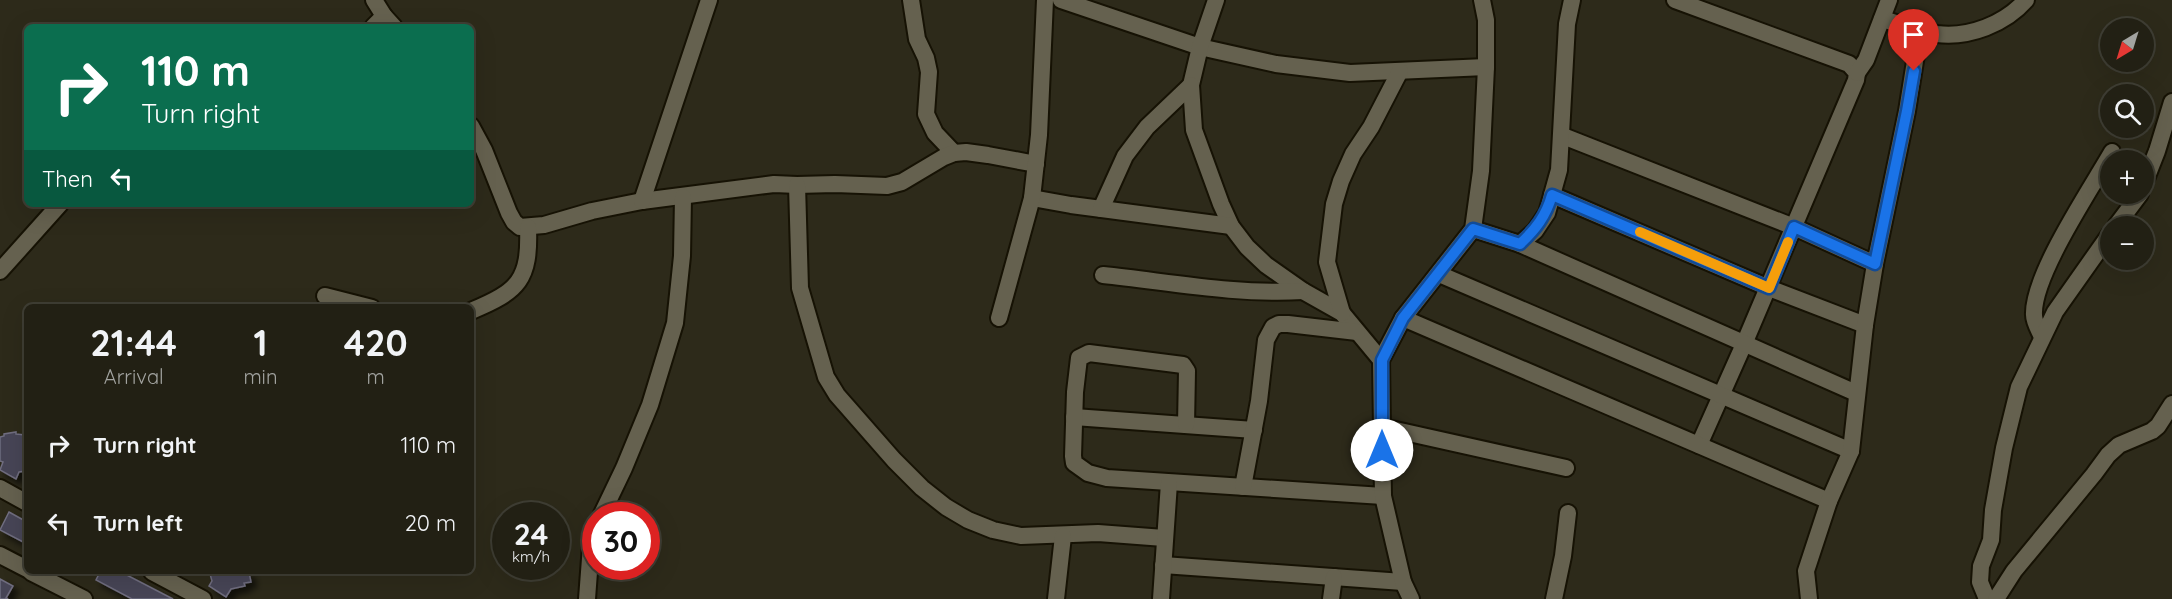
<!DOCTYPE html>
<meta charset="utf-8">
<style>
:root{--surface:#222014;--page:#2a281d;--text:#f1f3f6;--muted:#a2a3a0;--line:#3f3e34}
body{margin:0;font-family:Quicksand,sans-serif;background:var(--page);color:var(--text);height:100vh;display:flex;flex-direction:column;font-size:22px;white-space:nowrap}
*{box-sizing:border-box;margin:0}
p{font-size:20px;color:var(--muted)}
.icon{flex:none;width:33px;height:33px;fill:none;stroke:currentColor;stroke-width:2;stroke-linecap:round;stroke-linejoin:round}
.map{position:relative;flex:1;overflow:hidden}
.sheet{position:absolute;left:24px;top:304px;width:450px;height:270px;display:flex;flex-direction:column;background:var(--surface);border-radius:9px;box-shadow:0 6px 24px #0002,0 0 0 2px var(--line)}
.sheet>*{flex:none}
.banner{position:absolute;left:24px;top:24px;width:450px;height:183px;border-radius:9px;box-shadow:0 6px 24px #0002,0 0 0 2px var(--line);background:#0b6e4f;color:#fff;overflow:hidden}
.needle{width:39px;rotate:218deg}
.fabs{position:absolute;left:2100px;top:18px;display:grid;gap:12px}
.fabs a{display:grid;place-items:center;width:54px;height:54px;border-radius:50%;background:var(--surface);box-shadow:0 6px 24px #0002,0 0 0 2px var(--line);font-size:30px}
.speed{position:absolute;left:492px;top:502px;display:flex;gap:12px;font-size:30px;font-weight:700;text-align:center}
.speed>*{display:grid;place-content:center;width:78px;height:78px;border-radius:50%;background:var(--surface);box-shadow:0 6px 24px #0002,0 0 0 2px var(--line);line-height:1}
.speed small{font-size:15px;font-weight:400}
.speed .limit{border:9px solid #d22;background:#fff;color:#111}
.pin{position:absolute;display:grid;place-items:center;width:51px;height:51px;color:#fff;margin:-62px -26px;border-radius:50% 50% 50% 0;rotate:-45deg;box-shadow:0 0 6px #0007}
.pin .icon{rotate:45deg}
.me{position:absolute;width:66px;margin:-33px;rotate:0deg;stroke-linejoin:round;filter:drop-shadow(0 0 4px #0008)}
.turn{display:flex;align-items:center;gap:21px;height:126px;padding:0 18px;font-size:27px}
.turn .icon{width:78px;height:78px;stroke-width:2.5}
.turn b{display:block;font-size:42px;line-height:51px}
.then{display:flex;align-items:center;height:57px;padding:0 18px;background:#0003;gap:12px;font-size:22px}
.eta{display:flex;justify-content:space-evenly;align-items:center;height:102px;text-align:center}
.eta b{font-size:36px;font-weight:700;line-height:42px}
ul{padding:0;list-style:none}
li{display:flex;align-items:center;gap:18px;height:78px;padding:0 18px}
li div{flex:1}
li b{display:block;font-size:22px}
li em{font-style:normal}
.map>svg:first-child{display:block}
</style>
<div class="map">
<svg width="2172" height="599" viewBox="0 0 2172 599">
<defs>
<filter id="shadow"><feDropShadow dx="5.5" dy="5.5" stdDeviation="3" flood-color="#0009"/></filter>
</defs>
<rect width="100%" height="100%" fill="#2d2a1a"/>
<!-- building -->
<g fill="#474556" stroke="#6f6d7f" stroke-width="1.5" filter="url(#shadow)">
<path d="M24,430H27V468L25,471L19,472L16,479L0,470L3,462L0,461V437L4,436V434L16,432V434L25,435Z"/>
<path d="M9,512L27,522V544L0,530Z"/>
<path d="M100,572H121L173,599H132L96,580Z"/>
<path d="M212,572H249L251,582L244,583L245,586L231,589L226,597L209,586L212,581L210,574Z"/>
<path d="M0,579L13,586L6,598L8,599H0Z"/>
</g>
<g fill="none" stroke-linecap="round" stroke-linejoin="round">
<defs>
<g id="minor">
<path d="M911,0L917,39L926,58L929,72L926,114L935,133L954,153"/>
<path d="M1061,0L1200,47L1276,64L1350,73L1486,67"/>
<path d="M1216,0L1200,47L1191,85L1194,130L1221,204L1231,226L1247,247L1266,265L1303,291L1342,313L1381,360"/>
<path d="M1675,0L1849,64L1857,73L1856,80L1744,344L1699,445"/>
<path d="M384,16L394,27"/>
<path d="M1882,19C1900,24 1918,31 1937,34C1969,38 2005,24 2026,0"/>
<path d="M373,27L384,16L374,0"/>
<path d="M1857,73L1866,60L1889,0"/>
<path d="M471,126L484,150L509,213L514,222L520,227L544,225L592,211L642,201L774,184L797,185L835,184L887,186L902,182L944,157L954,153L966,152L988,155L1036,164"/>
<path d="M1563,136L1794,227L1875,264"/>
<path d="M2144,184L2157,151L2172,102"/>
<path d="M797,185L800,288L826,377L837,395L894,460L922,488L946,507L968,520L993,530L1021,536L1098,533L1164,538"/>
<path d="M1552,195L1769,288L1865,325"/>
<path d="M1032,198L1071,205L1231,226"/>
<path d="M642,201L709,0"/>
<path d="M1101,209L1125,156L1147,127L1191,85"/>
<path d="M2116,226L2140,194"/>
<path d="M1473,229L1520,244L1856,393"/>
<path d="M1520,244L1535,231L1547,213L1559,170L1567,24L1572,0"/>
<path d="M0,271L60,204"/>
<path d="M1439,274L1851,451"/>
<path d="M1103,275C1170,282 1236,295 1303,291"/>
<path d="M325,296L372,308"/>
<path d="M471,311C519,291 530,280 528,227"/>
<path d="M1342,313L1327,262L1334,204L1341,181L1353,154L1371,127L1400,71"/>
<path d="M999,318L1032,198L1039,135L1045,0"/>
<path d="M1403,318L1829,501"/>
<path d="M2042,337C2039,330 2034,322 2034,315C2032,276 2091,189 2112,152"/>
<path d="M1074,417L1254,430"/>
<path d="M1186,425L1187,371L1183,365L1089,353L1079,358L1075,392L1073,456L1074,463L1088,473L1107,478L1383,496"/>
<path d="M1382,427L1566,468"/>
<path d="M1243,487L1259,401L1266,340L1273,327L1279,324H1288L1357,332"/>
<path d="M0,488L27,503"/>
<path d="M601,516L624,468L650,405L675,323L682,256L683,197"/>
<path d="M0,555L27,569"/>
<path d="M1163,565L1403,582"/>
<path d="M31,572L84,599"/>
<path d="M152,572L203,599"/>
<path d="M587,599L591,545L596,532"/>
<path d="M1056,599L1063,536"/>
<path d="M1161,599L1169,483"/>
<path d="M1331,599L1334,577"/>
<path d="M1411,599L1403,582L1383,496L1381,360L1403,318L1473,229L1481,171L1486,67V20L1482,0"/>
<path d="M1554,599L1563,556L1568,513"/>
<path d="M1809,599L1806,571L1829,501L1851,451L1865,325L1875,264L1907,111L1920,30"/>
<path d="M1987,599L1980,582L1981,566L1991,540L1993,510L2004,448L2019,387L2055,312L2110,234"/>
<path d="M1996,599L2014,571L2094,474L2108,455L2119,445L2152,431L2158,426L2172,404"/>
</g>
</defs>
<!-- minor casing -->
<use href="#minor" stroke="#161204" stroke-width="20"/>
<!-- minor -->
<use href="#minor" stroke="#65614f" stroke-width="16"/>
</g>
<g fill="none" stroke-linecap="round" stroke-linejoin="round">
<defs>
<path id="route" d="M1382,450V360L1403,318L1473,229L1520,244C1536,229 1546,216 1552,195L1769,288L1794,227L1875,264L1907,111L1914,71"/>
</defs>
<!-- route casing -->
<use href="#route" stroke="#114b97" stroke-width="15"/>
<!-- route -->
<use href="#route" stroke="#1a73e8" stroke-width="10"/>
<!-- slow -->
<path stroke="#f59e0b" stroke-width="10" d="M1640,232L1769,288L1788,242"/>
</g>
</svg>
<div class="fabs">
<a><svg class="needle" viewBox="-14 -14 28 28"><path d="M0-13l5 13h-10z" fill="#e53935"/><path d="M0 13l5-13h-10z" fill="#a2a3a0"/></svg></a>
<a><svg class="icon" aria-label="search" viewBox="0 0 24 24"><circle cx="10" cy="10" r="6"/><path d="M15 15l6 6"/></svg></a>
<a>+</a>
<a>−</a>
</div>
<div class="speed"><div>24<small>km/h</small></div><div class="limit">30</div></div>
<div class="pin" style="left:1914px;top:71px;background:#d93025"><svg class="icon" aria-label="arrive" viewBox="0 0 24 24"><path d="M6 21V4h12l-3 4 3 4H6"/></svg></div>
<svg class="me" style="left:1382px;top:450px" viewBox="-20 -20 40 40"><circle r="19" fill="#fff"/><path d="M0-13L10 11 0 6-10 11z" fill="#1a73e8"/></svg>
<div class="banner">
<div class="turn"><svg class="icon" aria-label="right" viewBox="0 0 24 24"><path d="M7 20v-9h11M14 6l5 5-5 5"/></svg><div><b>110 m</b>Turn right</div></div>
<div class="then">Then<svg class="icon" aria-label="left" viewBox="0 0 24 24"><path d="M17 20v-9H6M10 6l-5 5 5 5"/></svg></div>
</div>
<section class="sheet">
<div class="eta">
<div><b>21:44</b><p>Arrival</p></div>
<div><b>1</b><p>min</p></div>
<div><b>420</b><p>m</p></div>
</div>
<ul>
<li><svg class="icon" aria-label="right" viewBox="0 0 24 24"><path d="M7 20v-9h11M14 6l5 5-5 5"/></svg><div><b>Turn right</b></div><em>110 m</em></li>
<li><svg class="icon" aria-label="left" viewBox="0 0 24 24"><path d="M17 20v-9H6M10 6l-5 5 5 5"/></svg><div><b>Turn left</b></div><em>20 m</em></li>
</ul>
</section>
</div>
